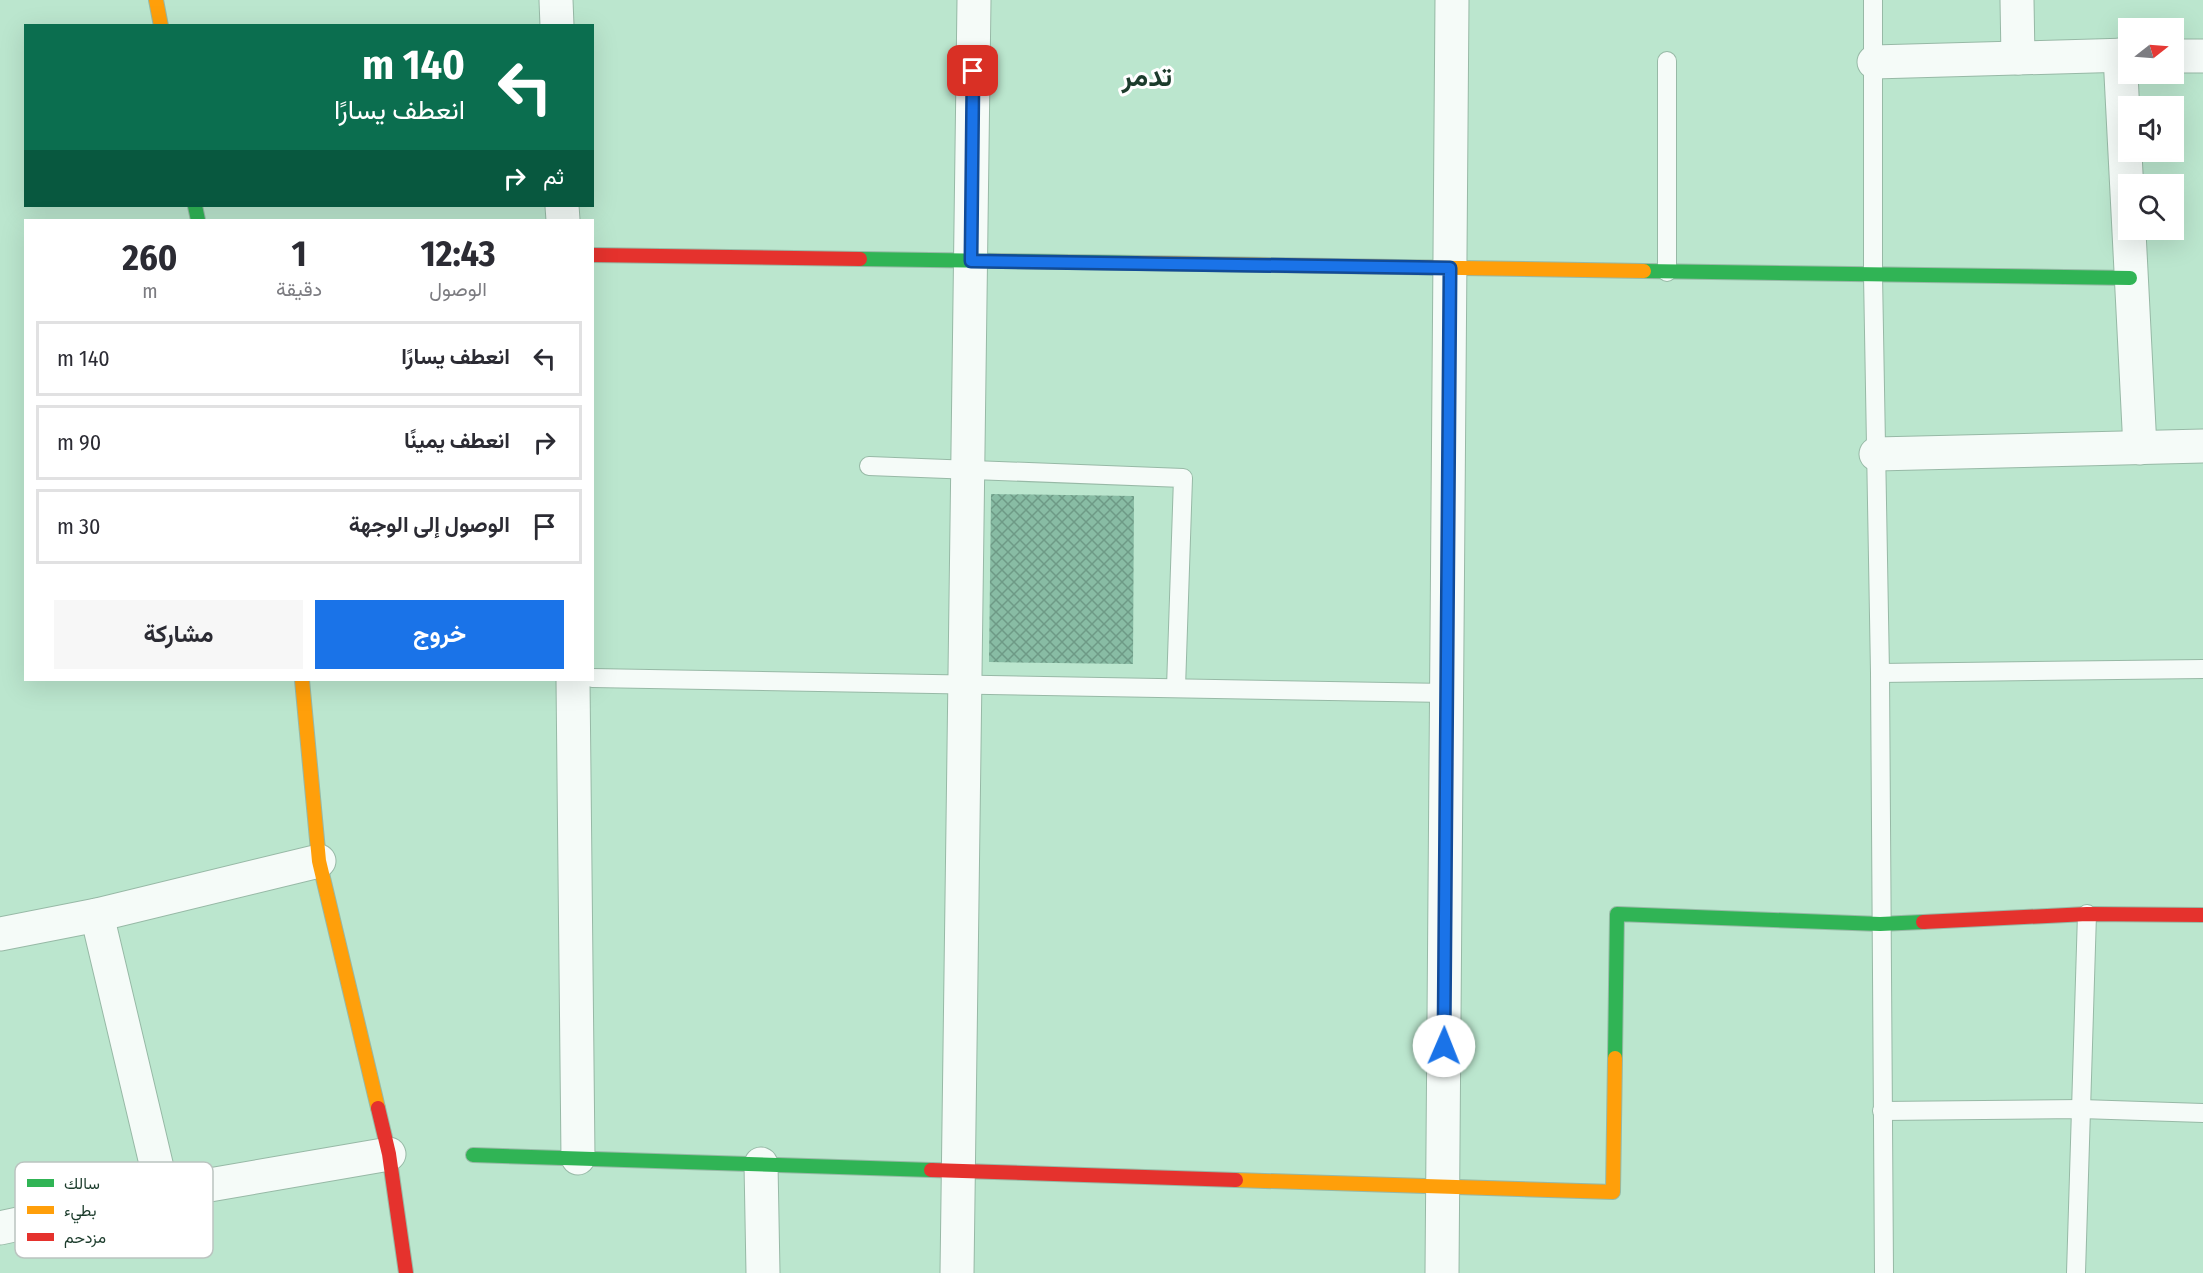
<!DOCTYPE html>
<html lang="ar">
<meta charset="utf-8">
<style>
:root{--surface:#fff;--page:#f7f7f7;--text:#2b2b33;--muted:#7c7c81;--line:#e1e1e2;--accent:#1a73e8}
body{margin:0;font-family:"Fira Sans Condensed",Vazirmatn,sans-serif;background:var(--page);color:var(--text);direction:rtl;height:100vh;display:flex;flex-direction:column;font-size:22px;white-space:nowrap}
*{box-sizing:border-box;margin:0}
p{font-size:20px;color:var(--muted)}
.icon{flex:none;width:33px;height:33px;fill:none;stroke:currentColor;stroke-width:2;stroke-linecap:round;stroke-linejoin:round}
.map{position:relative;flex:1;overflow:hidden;direction:ltr}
.drawer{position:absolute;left:24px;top:219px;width:570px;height:462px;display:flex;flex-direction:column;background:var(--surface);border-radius:0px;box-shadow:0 6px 24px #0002;direction:rtl}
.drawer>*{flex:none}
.banner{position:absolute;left:24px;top:24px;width:570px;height:183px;border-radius:0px;box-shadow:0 6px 24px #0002;direction:rtl;background:#0b6e4f;color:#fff;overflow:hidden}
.needle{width:39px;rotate:73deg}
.tools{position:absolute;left:2118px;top:18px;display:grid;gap:12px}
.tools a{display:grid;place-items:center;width:66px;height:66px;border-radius:0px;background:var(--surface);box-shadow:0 6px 24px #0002;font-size:30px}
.pin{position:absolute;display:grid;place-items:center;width:51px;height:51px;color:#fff;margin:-26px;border-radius:12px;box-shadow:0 3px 9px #0006}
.me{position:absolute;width:66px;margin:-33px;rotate:1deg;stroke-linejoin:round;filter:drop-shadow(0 0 4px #0008)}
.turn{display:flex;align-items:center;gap:21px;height:126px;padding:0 30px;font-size:27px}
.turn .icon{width:78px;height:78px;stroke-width:2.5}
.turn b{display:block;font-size:42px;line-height:51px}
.then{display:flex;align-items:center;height:57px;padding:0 30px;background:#0003;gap:12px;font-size:22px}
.eta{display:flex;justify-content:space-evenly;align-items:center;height:102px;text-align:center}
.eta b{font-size:36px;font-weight:700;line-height:42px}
.button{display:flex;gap:12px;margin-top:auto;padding:12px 30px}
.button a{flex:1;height:69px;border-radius:0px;background:var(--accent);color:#fff;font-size:24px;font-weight:700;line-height:69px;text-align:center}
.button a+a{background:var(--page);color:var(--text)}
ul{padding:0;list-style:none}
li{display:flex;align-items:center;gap:18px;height:75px;margin:0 12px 9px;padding:0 18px;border:3px solid var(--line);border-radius:0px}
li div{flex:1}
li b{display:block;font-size:22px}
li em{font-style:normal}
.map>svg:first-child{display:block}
</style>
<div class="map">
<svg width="2203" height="1273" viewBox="0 0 2203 1273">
<defs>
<pattern id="building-cross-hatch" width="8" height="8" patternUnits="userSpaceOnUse" patternTransform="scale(1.5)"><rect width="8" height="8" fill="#88bca4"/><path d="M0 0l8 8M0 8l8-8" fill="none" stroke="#6e9a86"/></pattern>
</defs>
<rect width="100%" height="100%" fill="#bbe6ce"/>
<!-- building -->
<path fill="url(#building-cross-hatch)" d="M991,494L1134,496L1133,664L989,662Z"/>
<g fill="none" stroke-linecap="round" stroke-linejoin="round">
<defs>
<g id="lane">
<path d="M1873,0V275L1880,673L1884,1273"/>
<path d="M1667,61V272"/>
<path d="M869,466L1183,478L1176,688"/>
<path d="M1880,673L2203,669"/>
<path d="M592,678L1447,693"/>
<path d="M1882,1111L2081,1109L2203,1113"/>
<path d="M2076,1273L2087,914"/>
</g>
<g id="street">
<path d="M556,0L557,26"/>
<path d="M2017,0L2018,58"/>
<path d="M2120,55L2140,448"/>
<path d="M2174,56H2203"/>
<path d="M1874,62L2128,55"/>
<path d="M562,206L563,220"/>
<path d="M1876,454L2203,446"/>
<path d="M573,680L578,1158"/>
<path d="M97,915L163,1193"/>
<path d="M0,934L97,915L319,861"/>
<path d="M761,1164L763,1273"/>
<path d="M0,1228L163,1193L389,1154"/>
<path d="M957,1273L974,0"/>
<path d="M1442,1273L1452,0"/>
</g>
<g id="fast">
<path d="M195,206L198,220"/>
<path d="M860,259L1141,263"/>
<path d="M1644,271L2130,278"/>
<path d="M1615,1058L1617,914L1880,924L1923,922"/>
<path d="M473,1155L931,1170"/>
</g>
<g id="slow">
<path d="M156,0L161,26"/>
<path d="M1141,263L1644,271"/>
<path d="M302,680L319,861L378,1108"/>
<path d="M1236,1180L1613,1192L1615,1058"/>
</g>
<g id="jam">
<path d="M592,255L860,259"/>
<path d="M1923,922L2087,914L2203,915"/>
<path d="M378,1108L389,1154L406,1273"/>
<path d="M931,1170L1236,1180"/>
</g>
</defs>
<!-- lane casing -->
<use href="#lane" stroke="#97b9a6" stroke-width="20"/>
<!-- street casing -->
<use href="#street" stroke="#97b9a6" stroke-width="35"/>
<!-- fast casing -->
<use href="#fast" stroke="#97b9a6" stroke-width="16"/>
<!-- slow casing -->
<use href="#slow" stroke="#97b9a6" stroke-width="16"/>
<!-- jam casing -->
<use href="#jam" stroke="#97b9a6" stroke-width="16"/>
<!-- lane -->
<use href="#lane" stroke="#f5fbf8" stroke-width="18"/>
<!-- street -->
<use href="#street" stroke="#f5fbf8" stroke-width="33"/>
<!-- fast -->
<use href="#fast" stroke="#30b455" stroke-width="14"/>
<!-- slow -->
<use href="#slow" stroke="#ff9f0a" stroke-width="14"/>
<!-- jam -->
<use href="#jam" stroke="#e5322d" stroke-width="14"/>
</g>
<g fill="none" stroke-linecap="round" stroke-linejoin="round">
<defs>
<path id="route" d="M973,71L971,261L1450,268L1444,1046"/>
</defs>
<!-- route casing -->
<use href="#route" stroke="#114b97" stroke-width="15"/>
<!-- route -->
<use href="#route" stroke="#1a73e8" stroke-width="10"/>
</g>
<g text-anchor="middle" stroke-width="6" stroke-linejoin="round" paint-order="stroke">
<!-- town labels -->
<g font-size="28" font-weight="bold" fill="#1c3c2c" stroke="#fff">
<text x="1147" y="86">تدمر</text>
</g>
</g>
<!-- legend -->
<rect x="15" y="1162" width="198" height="96" rx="9" fill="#fff" stroke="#bbc4c0" stroke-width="1.5"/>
<rect x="27" y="1179" width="27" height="8" fill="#30b455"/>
<rect x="27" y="1206" width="27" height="8" fill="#ff9f0a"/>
<rect x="27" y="1233" width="27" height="8" fill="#e5322d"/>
<g font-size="16" fill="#1c3c2c">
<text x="64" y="1189">سالك</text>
<text x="64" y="1216">بطيء</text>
<text x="64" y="1243">مزدحم</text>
</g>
</svg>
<div class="tools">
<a><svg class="needle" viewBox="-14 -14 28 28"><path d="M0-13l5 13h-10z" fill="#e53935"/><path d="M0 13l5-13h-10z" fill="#7c7c81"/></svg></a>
<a><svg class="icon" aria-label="sound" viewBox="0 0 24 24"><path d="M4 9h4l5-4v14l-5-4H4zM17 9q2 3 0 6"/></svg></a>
<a><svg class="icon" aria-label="search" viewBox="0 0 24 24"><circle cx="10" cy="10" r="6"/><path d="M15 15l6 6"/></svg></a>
</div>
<div class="pin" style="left:973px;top:71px;background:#d93025"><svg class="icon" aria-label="arrive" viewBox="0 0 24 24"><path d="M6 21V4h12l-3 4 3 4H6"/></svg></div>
<svg class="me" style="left:1444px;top:1046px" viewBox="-20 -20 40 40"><circle r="19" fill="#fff"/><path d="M0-13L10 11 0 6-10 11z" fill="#1a73e8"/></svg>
<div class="banner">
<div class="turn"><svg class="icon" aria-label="left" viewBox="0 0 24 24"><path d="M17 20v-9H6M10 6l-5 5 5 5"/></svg><div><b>140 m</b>انعطف يسارًا</div></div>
<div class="then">ثم<svg class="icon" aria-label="right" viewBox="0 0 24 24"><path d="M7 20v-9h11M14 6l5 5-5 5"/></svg></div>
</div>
<section class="drawer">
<div class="eta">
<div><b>12:43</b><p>الوصول</p></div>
<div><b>1</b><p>دقيقة</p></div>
<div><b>260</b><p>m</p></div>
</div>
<ul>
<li><svg class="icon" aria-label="left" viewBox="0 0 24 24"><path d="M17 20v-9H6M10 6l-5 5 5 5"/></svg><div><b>انعطف يسارًا</b></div><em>140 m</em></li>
<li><svg class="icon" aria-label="right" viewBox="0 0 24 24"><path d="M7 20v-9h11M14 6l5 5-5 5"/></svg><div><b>انعطف يمينًا</b></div><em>90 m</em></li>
<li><svg class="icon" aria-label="arrive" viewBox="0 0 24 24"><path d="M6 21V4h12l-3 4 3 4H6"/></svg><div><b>الوصول إلى الوجهة</b></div><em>30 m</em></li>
</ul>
<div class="button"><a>خروج</a><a>مشاركة</a></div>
</section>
</div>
